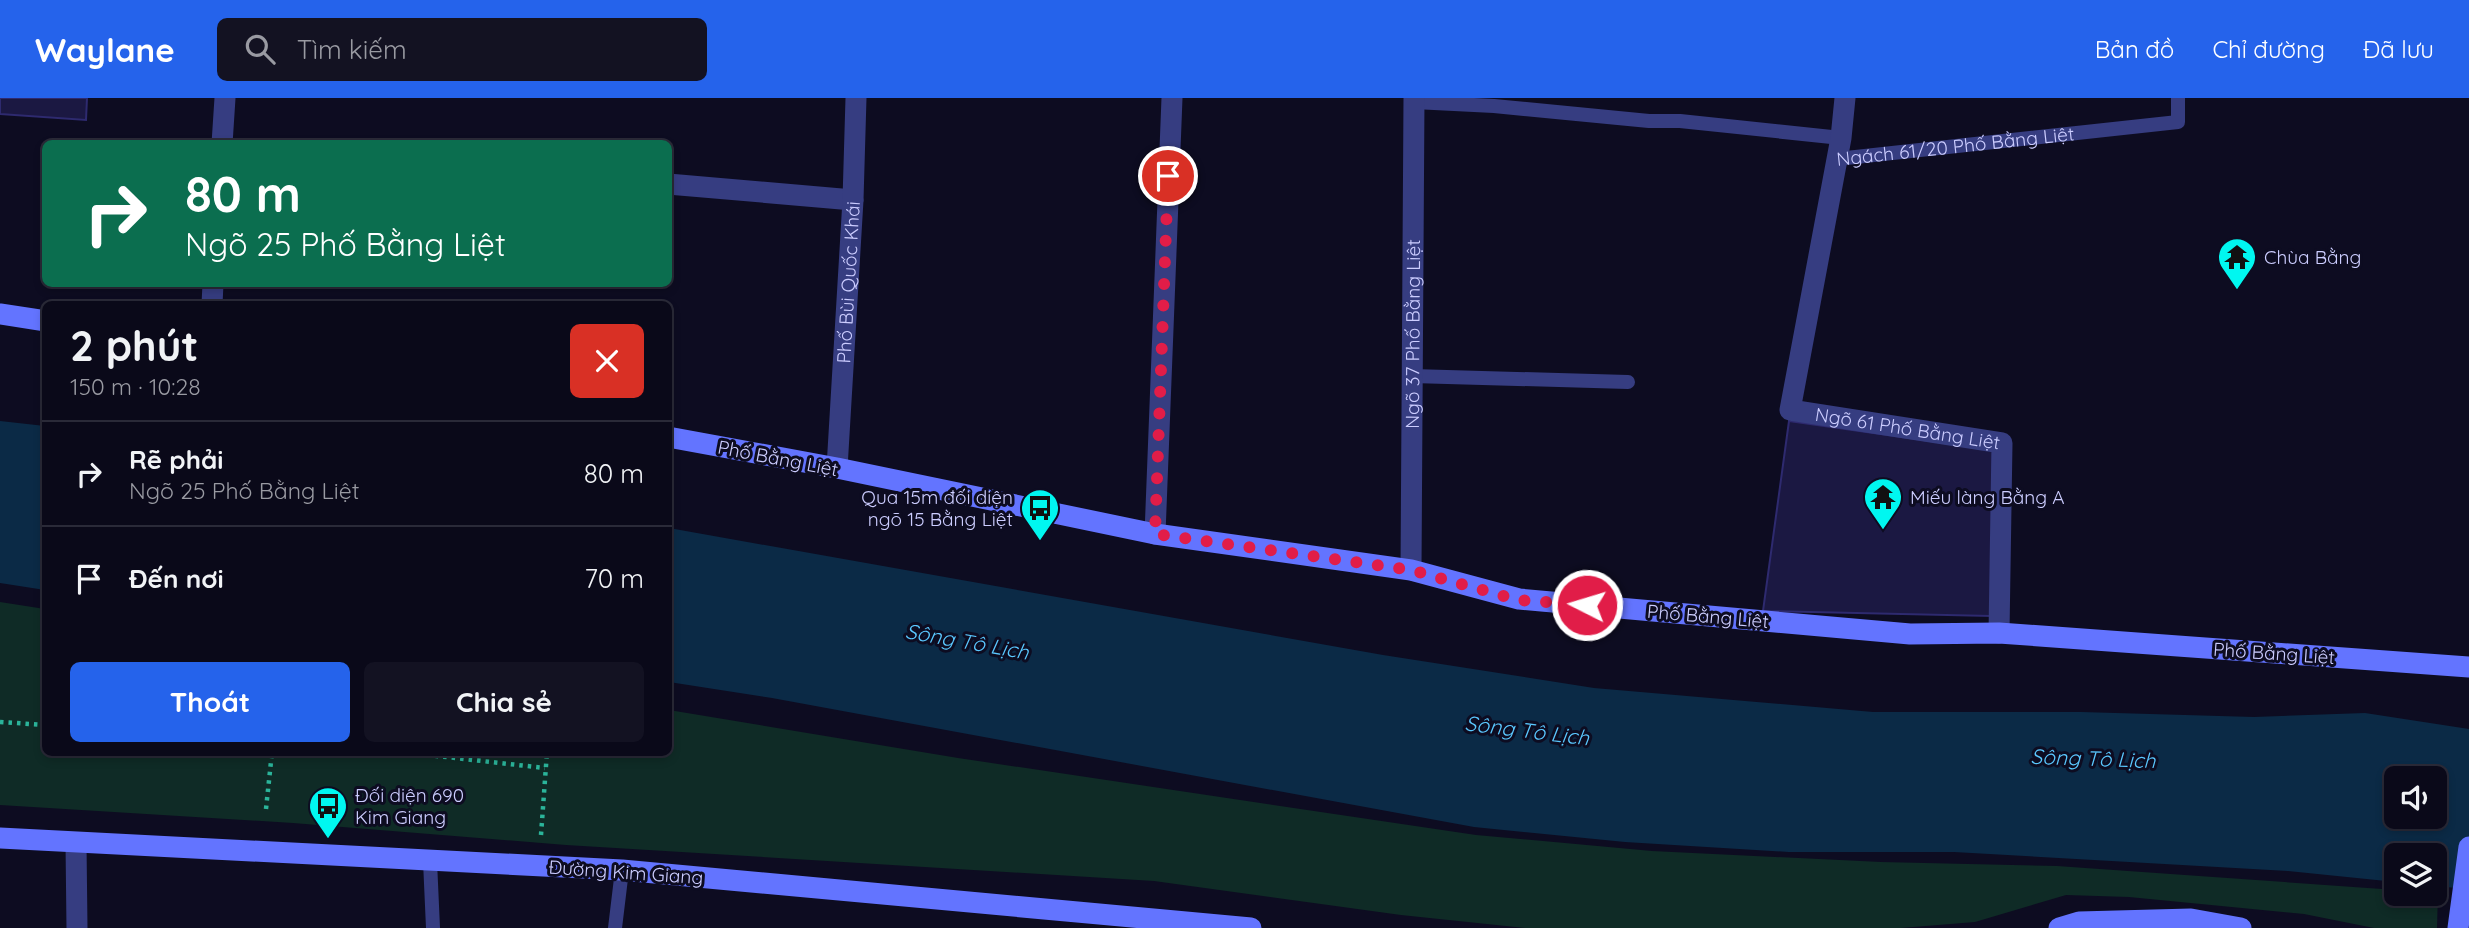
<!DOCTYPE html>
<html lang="vi">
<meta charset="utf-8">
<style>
:root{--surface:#0a0919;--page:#131222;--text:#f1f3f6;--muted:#999aa2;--line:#2a2a38;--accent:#2563eb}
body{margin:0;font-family:Quicksand,sans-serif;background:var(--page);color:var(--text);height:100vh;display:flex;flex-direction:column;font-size:26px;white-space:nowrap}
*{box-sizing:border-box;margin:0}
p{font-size:23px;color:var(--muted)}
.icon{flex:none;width:38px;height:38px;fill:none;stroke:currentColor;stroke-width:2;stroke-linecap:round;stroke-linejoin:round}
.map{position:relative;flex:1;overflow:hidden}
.side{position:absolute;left:42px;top:203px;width:630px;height:455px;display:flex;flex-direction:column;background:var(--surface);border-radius:10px;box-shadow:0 4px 10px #0003,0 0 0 2px var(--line)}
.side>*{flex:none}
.guide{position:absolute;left:42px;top:42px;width:630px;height:147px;border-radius:10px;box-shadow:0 4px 10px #0003,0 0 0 2px var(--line);background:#0b6e4f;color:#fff;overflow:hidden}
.buttons{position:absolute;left:2384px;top:668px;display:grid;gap:14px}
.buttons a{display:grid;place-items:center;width:63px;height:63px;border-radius:10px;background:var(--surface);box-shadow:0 4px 10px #0003,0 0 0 2px var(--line);font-size:35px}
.pin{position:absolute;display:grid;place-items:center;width:60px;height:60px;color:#fff;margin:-30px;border:4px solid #fff;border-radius:50%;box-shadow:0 2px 7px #0007}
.me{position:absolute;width:77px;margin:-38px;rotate:275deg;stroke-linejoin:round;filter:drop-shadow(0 0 5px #0008)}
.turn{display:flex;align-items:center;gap:24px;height:147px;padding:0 28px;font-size:32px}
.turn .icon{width:91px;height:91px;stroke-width:2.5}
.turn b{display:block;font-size:49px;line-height:60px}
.round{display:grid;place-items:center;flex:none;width:74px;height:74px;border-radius:10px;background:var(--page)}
.headline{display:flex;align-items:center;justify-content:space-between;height:119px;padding:0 28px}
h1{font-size:42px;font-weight:800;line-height:52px}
.button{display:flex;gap:14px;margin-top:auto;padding:14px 28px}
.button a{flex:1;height:80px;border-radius:10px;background:var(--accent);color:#fff;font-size:28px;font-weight:800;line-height:80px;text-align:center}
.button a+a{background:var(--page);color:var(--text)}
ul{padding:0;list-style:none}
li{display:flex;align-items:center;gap:21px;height:105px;padding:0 28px;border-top:2px solid var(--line)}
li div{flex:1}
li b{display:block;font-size:26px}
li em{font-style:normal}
header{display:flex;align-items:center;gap:42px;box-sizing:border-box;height:98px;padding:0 35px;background:var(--accent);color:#fff}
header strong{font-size:33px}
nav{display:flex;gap:38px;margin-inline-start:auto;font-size:24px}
.search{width:490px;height:63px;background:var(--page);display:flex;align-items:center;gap:18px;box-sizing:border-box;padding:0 24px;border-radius:10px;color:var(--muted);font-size:26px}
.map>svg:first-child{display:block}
</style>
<header>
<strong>Waylane</strong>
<div class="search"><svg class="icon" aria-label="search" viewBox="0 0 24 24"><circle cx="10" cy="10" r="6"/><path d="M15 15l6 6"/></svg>Tìm kiếm</div>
<nav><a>Bản đồ</a><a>Chỉ đường</a><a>Đã lưu</a></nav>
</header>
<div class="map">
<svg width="2469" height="830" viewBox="0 0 2469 830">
<rect width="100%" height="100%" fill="#0d0c21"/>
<!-- green -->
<path fill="#0f2b26" d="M0,504L45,511L46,654H668L669,612L958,660L1476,737L1652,753L1881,764L2057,768L2396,792V796L2438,795L2437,830H2374L2304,816L2129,799L2066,797L1975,824L1901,830H1525L1401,817L1154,783L566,747L293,725L0,707Z"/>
<!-- water -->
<g fill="#0b2a46" fill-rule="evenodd">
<path d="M0,323L45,328V492L0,485Z"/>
<path d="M669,430L1383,557L1594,590L1873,614H2081L2254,619L2365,615L2469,631V791L2434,788V758H2396V784L2288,773L1954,754H1789L1625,744L1474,729L772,600L669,584ZM2396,681H2434V719H2396Z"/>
</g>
<!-- building -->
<g fill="#1b1842" stroke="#2e2a6f" stroke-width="2">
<path d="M0,0H87L86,22L0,16Z"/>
<path d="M1789,323L1993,352L1991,518L1763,513Z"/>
</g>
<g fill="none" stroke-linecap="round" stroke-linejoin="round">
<!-- path -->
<g stroke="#2bb49a" stroke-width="4.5" stroke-dasharray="3.5 5" stroke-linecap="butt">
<path d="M0,624L46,627"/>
<path d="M401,654L545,670"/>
<path d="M266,711L272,654"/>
<path d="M541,737L547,654"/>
</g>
<!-- lane -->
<g stroke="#363d81" stroke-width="14">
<path d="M1414,4L1494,8L1649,23H1680L1841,40"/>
<path id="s1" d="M1837,61L2178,24V0"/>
<path d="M1412,278L1628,284"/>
<path d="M430,763L433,830"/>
<path d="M615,830L622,772"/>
</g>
<!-- street -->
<g stroke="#363d81" stroke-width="21">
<path id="s2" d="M1845,0L1841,40L1790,312L2002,345L1999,535"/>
<path d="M222,46L225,0"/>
<path d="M668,86L853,102"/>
<path d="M212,206L213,186"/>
<path id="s3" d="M837,370L853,102L856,0"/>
<path d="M1155,436L1172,0"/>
<path id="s4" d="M1411,472L1414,0"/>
<path d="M76,745L77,830"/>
</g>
<!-- secondary -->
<g stroke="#6374ff" stroke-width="21">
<path d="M0,216L46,223"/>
<path d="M668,339L837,370L1155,436L1411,472L1519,501L1910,536L1999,535L2469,569"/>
<path d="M0,740L622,772L1251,830"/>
<path d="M2059,830L2079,824L2191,821L2241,830"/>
<path d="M2458,830L2469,749"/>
</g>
</g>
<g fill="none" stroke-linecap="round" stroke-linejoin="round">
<!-- route -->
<path stroke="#e11d48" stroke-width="12" stroke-dasharray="0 21.6" d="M1168,78L1155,436L1411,472L1518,502L1587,507"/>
</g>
<!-- icons -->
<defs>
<symbol id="temple-pin" viewBox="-11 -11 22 30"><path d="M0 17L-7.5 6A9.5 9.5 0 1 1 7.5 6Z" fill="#00f7f0" stroke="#0d0c21"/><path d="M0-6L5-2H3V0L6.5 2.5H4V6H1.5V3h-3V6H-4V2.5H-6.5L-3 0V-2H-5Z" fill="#111"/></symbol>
<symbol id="bus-pin" viewBox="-11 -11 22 30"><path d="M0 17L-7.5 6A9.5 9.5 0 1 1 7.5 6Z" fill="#00f7f0" stroke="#0d0c21"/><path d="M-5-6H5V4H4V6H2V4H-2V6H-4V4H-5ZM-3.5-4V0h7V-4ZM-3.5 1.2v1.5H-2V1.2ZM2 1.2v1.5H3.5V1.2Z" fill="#111"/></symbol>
</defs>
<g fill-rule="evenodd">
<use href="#temple-pin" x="2215" y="137" width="44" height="60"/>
<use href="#temple-pin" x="1861" y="377" width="44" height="60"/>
<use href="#bus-pin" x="1018" y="388" width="44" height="60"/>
<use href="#bus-pin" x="306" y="686" width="44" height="60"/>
</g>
<g text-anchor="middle" stroke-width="6" stroke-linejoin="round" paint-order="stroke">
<!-- street labels -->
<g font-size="19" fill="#cccdff" stroke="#0d0c21">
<text dy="7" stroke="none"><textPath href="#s1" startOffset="119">Ngách 61/20 Phố Bằng Liệt</textPath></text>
<text dy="7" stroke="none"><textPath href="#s3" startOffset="186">Phố Bùi Quốc Khái</textPath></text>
<text dy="7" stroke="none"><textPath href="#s4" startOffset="236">Ngõ 37 Phố Bằng Liệt</textPath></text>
<text dy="7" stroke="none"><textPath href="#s2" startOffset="436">Ngõ 61 Phố Bằng Liệt</textPath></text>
<text transform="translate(778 360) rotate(11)" y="7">Phố Bằng Liệt</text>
<text transform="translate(1708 518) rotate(5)" y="7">Phố Bằng Liệt</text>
<text transform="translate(2274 555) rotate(4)" y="7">Phố Bằng Liệt</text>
<text transform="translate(626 774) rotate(4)" y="7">Đường Kim Giang</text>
</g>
<!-- poi labels -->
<g font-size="19" fill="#cccdff" stroke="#0d0c21" text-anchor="start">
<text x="2264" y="166">Chùa Bằng</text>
<text x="1013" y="406" text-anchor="end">Qua 15m đối diện<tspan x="1013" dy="22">ngõ 15 Bằng Liệt</tspan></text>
<text x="1910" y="406">Miếu làng Bằng A</text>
<text x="355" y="704">Đối diện 690<tspan x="355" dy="22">Kim Giang</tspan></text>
</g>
<!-- water labels -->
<g font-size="21" font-style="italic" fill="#5ac8ff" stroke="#0d0c21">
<text transform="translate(967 544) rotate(10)" y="7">Sông Tô Lịch</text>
<text transform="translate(1527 633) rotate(7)" y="7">Sông Tô Lịch</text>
<text transform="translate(2093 661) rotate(2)" y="7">Sông Tô Lịch</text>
</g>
</g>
</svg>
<div class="buttons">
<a><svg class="icon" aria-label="sound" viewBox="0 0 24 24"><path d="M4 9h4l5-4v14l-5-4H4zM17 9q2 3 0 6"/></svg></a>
<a><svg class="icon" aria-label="layers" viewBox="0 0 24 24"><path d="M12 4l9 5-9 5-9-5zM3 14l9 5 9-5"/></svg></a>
</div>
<div class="pin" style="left:1168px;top:78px;background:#d93025"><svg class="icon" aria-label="arrive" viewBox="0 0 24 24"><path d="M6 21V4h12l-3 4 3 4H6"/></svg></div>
<svg class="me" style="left:1587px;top:507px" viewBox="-20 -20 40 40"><circle r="17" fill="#e11d48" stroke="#fff" stroke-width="3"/><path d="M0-11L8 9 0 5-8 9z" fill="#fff"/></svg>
<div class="guide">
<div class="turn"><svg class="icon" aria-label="right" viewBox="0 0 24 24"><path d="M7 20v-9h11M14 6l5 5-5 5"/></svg><div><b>80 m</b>Ngõ 25 Phố Bằng Liệt</div></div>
</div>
<section class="side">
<div class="headline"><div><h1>2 phút</h1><p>150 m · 10:28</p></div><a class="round" style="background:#d93025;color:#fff"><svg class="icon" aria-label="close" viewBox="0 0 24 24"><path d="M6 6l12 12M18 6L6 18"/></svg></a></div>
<ul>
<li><svg class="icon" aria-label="right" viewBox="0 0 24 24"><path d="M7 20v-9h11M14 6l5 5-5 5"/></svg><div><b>Rẽ phải</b><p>Ngõ 25 Phố Bằng Liệt</p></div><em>80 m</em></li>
<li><svg class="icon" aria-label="arrive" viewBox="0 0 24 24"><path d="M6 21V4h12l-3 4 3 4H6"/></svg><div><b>Đến nơi</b></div><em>70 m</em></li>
</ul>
<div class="button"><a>Thoát</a><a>Chia sẻ</a></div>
</section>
</div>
